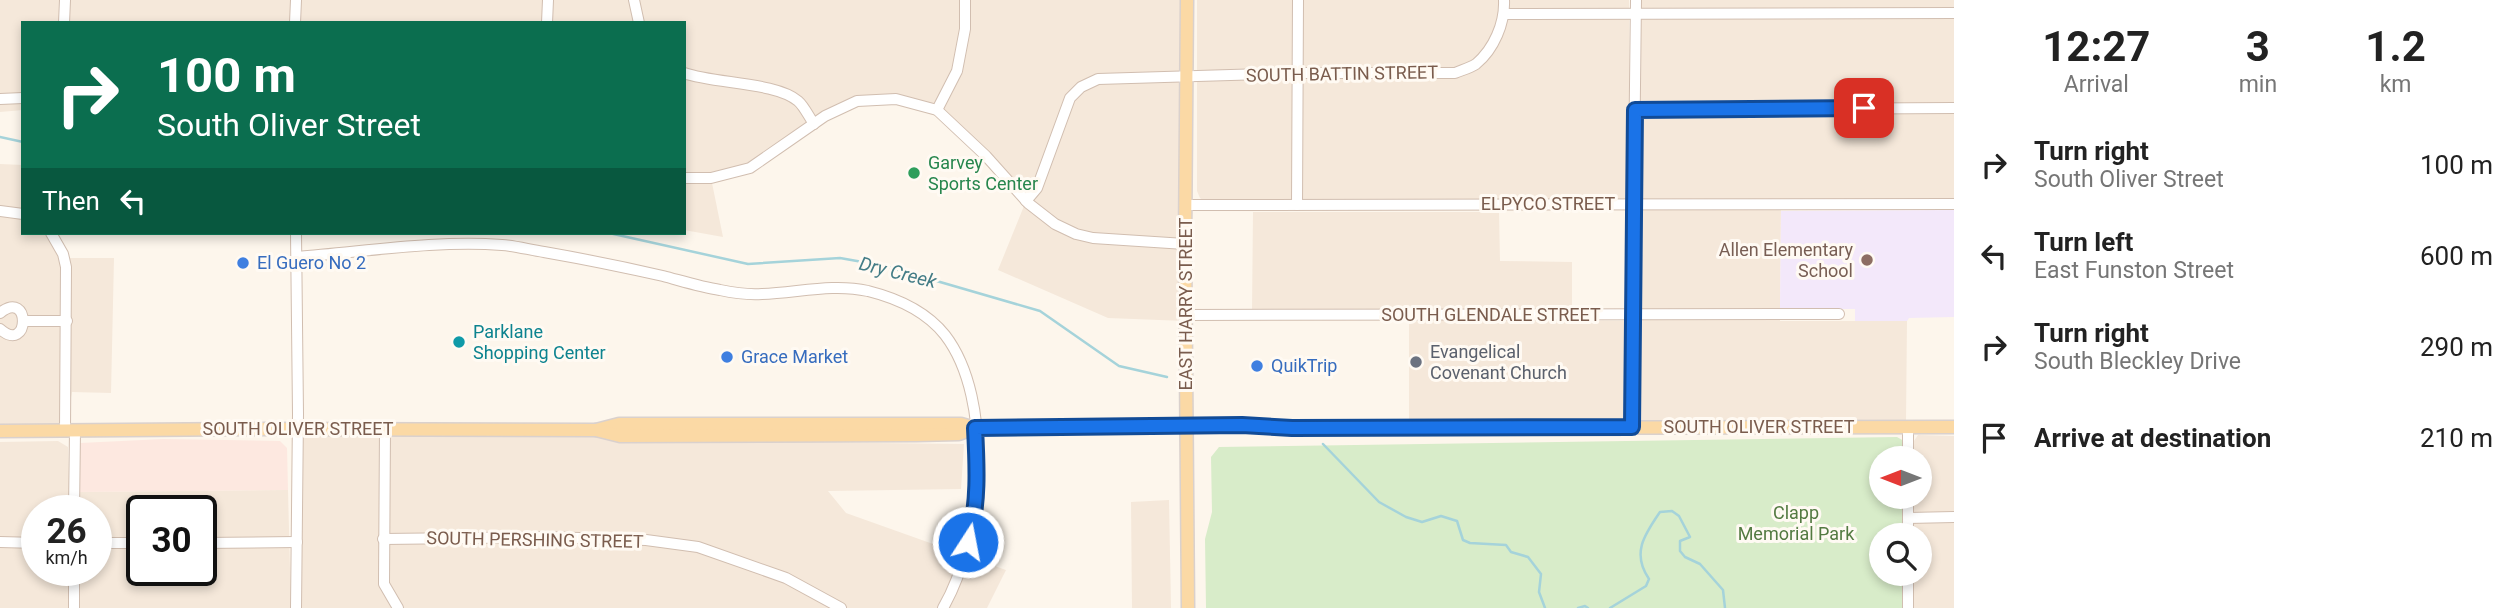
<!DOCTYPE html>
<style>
:root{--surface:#fff;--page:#f6f6f6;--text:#222;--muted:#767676}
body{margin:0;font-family:Roboto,sans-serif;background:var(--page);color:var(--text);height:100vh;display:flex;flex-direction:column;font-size:26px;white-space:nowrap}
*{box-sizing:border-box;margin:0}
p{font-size:23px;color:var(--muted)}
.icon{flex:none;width:38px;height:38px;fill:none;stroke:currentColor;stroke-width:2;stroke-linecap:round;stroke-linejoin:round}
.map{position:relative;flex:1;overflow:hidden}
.details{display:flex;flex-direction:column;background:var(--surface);width:560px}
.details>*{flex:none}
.hud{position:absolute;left:21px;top:21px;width:665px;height:214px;border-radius:0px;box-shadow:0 4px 10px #0003;background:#0b6e4f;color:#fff;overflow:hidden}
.needle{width:46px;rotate:270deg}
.buttons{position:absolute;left:1869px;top:446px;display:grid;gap:14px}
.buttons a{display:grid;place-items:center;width:63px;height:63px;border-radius:50%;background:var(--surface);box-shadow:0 4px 10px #0003;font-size:35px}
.speed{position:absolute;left:21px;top:495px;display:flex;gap:14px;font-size:35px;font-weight:700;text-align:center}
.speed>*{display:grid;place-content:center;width:91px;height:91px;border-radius:50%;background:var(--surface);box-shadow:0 4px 10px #0003;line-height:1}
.speed small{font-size:18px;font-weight:400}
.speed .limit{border:4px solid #111;border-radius:10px;background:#fff;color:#111}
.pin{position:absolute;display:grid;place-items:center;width:60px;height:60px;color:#fff;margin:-30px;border-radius:14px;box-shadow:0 4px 10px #0006}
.me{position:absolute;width:77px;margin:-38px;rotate:11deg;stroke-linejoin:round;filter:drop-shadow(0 0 5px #0008)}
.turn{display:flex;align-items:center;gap:24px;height:147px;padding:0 21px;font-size:32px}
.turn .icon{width:91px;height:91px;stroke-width:2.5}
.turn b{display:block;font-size:49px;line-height:60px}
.then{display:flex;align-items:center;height:66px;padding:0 21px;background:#0003;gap:14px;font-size:26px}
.eta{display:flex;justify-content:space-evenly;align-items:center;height:119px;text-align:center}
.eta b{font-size:42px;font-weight:700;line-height:49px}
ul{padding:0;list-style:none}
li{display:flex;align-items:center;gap:21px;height:91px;padding:0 21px}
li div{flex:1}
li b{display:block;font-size:26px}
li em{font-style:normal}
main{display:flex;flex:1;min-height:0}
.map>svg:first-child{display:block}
</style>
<main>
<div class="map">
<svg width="1954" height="608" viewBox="0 0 1954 608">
<rect width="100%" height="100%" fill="#fdf6ec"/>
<!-- residential -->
<g fill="#f5e8da" fill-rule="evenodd">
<path d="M0,0H293V23H23V110L0,112Z"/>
<path d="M296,0H1186L1185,321L1108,318L998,270L1026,201L937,110L867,101L825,116L753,171L711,178L723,237L684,230V23H296Z"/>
<path d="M1197,0H1629V199L1204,201L1200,198L1197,191Z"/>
<path d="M1639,0H1954V199H1781L1780,321H1907L1906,421H1409V312L1252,311L1253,212H1499L1500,261L1572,262V321H1639Z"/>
<path d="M0,164L23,165V233H57L70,258H114L111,393L72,392L65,431H0Z"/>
<path d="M298,429L786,442L964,444L961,489L828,491L846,513L1006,570L987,608H299Z"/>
<path d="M1918,435L1954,436V608H1914V574H1920V536L1914,535V497H1920V458H1914V441Z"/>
<path d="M58,441L68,447L69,492L288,490L291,608H0V442ZM37,511H96V570H37ZM142,511H201V570H142Z"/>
<path d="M1169,500L1171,608H1132L1131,502Z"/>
</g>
<!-- commercial -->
<path fill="#fde8e0" d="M163,439L280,441L287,448L288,490L79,492L78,446L80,443Z"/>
<!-- education -->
<path fill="#f3e8fa" d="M1954,210V317L1909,318L1907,321H1855V309H1780L1781,211Z"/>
<!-- green -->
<path fill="#d8ecc9" d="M1897,437L1904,441V458H1881V497H1904L1905,535L1881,536V574H1905V608H1206L1205,539L1212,512L1211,457L1219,447Z"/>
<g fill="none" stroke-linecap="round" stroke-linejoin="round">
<!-- stream -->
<g stroke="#a5d3da" stroke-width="2.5">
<path d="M0,137L23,142"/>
<path d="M609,233L748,264L840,258L885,266L1040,311L1119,366L1167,377"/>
<path d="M1323,444L1379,502L1406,517L1422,522L1441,516L1457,521L1463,540L1470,543L1506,545L1511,552L1528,557L1541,574L1539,592L1545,608"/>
<path d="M1578,608L1585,606L1588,608"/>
<path d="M1610,608L1646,586L1649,579C1631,553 1645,534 1660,512L1672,511L1679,516L1690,537L1680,541V551L1685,557L1700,564L1723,590L1725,608"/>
</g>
<defs>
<g id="minor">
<path d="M634,0L639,23"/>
<path d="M1504,14L1954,13"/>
<path d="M64,23L65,0"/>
<path d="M295,23L296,0"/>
<path d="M547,23L548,0"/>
<path d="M684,73C715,84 776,82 798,101C804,106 809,117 814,124"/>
<path d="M0,99L23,98"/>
<path d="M937,110L957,71L965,29V0"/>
<path d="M1635,110L1954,108"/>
<path d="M684,178H711L750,168L825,116L857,101L896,99L937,110L986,156L1028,203L1055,224L1076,234L1093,238L1185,244"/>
<path d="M1026,201L1037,188L1070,98L1081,87L1098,79L1298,73H1455C1462,70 1470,68 1476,64C1494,49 1505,23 1504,0"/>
<path d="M1185,205L1954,204"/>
<path d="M1297,205L1298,0"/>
<path d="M0,211L23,214"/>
<path d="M51,233L63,254L66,267L65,431"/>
<path d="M296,233L298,414L296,608"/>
<path d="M297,257C364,252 435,240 502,245C516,246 530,250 544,252C584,259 624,267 663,276C682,281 701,287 720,290C734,293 748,295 762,294C797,293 832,283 868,291C896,298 926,311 945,335C995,400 983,539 943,608"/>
<path d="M0,313C31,288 30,355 0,329"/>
<path d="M1185,315L1839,314"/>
<path d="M24,321H67"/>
<path d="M1631,427L1636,0"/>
<path d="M1908,427V458"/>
<path d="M385,429L384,584L398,608"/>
<path d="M1908,497V536"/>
<path d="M74,511L75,431"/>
<path d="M1908,518L1954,517"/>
<path d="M383,539L546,537L646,540L698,547L786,578L841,608"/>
<path d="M0,542L37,543"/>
<path d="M96,543H142"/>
<path d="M201,543L297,542"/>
<path d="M74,570V608"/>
<path d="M1908,608V574"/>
</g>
<g id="major">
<path d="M1187,0L1185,244L1188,608"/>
<path d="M596,430L619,424H961L975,428L1242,425L1292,428L1954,427"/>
<path d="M0,431L249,429L596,430L620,436L916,435L959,434L975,428"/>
</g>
</defs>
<!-- minor casing -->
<use href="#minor" stroke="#d1beb0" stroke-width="12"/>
<!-- major casing -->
<use href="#major" stroke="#dad1cd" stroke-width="15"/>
<!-- minor -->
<use href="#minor" stroke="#fff" stroke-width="10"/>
<!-- major -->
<use href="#major" stroke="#fbd9a5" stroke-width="12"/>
</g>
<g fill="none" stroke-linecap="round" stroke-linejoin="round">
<defs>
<path id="route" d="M968,542C979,505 977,466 975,428L1242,425L1292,428L1632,427L1635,110L1864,108"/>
</defs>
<!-- route casing -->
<use href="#route" stroke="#114b97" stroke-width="18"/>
<!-- route -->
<use href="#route" stroke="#1a73e8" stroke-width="12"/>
</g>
<!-- markers -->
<circle fill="#2e9e5b" stroke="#fffaf3" stroke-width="2.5" cx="914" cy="173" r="7"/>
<circle fill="#8d6e63" stroke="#fffaf3" stroke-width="2.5" cx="1867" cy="260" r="7"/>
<g fill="#3f7fe0" stroke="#fffaf3" stroke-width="2.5">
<circle cx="243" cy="263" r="7"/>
<circle cx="727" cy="357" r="7"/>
<circle cx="1257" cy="366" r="7"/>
</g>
<circle fill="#0f9aa8" stroke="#fffaf3" stroke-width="2.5" cx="459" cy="342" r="7"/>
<circle fill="#6b7280" stroke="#fffaf3" stroke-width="2.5" cx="1416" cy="362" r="7"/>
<g text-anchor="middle" stroke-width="6" stroke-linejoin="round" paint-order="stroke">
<!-- street labels -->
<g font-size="18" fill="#7a5c4d" stroke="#fffaf3">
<text transform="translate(1342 74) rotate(-1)" y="6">SOUTH BATTIN STREET</text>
<text x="1548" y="210">ELPYCO STREET</text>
<text transform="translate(1186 304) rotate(-90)" y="6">EAST HARRY STREET</text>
<text x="1491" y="321">SOUTH GLENDALE STREET</text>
<text x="1759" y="433">SOUTH OLIVER STREET</text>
<text x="298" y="435">SOUTH OLIVER STREET</text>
<text transform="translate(535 540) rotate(1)" y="6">SOUTH PERSHING STREET</text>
</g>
<!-- leisure labels -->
<g font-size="18" fill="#27864d" stroke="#fffaf3" text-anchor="start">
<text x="928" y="169">Garvey<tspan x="928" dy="21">Sports Center</tspan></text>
</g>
<!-- education labels -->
<g font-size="18" fill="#785e54" stroke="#fffaf3" text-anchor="end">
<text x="1853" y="256">Allen Elementary<tspan x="1853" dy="21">School</tspan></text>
</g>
<!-- shop labels -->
<g font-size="18" fill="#366cbe" stroke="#fffaf3" text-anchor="start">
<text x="257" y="269">El Guero No 2</text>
<text x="741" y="363">Grace Market</text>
<text x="1271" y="372">QuikTrip</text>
</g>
<!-- culture labels -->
<g font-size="18" fill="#0d838f" stroke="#fffaf3" text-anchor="start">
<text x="473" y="338">Parklane<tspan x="473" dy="21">Shopping Center</tspan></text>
</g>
<!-- worship labels -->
<g font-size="18" fill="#5b616d" stroke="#fffaf3" text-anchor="start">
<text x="1430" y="358">Evangelical<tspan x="1430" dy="21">Covenant Church</tspan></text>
</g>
<!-- park labels -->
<g font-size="18" fill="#537a41" stroke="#fffaf3">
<text x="1796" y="519">Clapp<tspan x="1796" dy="21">Memorial Park</tspan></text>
</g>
<!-- water labels -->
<g font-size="19" font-style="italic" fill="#437c86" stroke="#fffaf3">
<text transform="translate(898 272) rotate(14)" y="7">Dry Creek</text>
</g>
</g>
</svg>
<div class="buttons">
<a><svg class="needle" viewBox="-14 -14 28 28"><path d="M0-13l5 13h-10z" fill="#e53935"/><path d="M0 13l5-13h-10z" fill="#767676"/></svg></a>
<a><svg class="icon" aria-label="search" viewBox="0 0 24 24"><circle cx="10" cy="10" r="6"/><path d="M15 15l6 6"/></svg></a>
</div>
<div class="speed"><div>26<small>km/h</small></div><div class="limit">30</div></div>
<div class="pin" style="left:1864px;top:108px;background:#d93025"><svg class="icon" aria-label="arrive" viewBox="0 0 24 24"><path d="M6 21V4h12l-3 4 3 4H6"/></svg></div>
<svg class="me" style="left:968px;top:542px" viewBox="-20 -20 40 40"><circle r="17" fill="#1a73e8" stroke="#fff" stroke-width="3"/><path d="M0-11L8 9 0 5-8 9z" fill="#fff"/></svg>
<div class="hud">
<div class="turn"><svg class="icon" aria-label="right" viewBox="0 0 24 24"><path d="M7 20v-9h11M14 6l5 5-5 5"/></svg><div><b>100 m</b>South Oliver Street</div></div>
<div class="then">Then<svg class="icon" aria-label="left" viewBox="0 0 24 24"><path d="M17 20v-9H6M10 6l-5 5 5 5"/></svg></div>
</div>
</div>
<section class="details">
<div class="eta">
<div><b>12:27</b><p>Arrival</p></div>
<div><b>3</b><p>min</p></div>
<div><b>1.2</b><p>km</p></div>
</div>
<ul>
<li><svg class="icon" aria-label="right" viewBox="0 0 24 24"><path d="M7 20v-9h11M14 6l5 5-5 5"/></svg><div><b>Turn right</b><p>South Oliver Street</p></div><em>100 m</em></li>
<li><svg class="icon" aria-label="left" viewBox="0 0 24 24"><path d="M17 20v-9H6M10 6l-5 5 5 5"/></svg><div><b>Turn left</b><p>East Funston Street</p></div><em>600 m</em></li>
<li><svg class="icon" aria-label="right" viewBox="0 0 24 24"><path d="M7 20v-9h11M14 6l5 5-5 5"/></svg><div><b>Turn right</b><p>South Bleckley Drive</p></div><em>290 m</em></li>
<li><svg class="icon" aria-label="arrive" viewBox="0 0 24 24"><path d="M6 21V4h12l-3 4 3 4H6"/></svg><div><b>Arrive at destination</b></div><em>210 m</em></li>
</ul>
</section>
</main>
